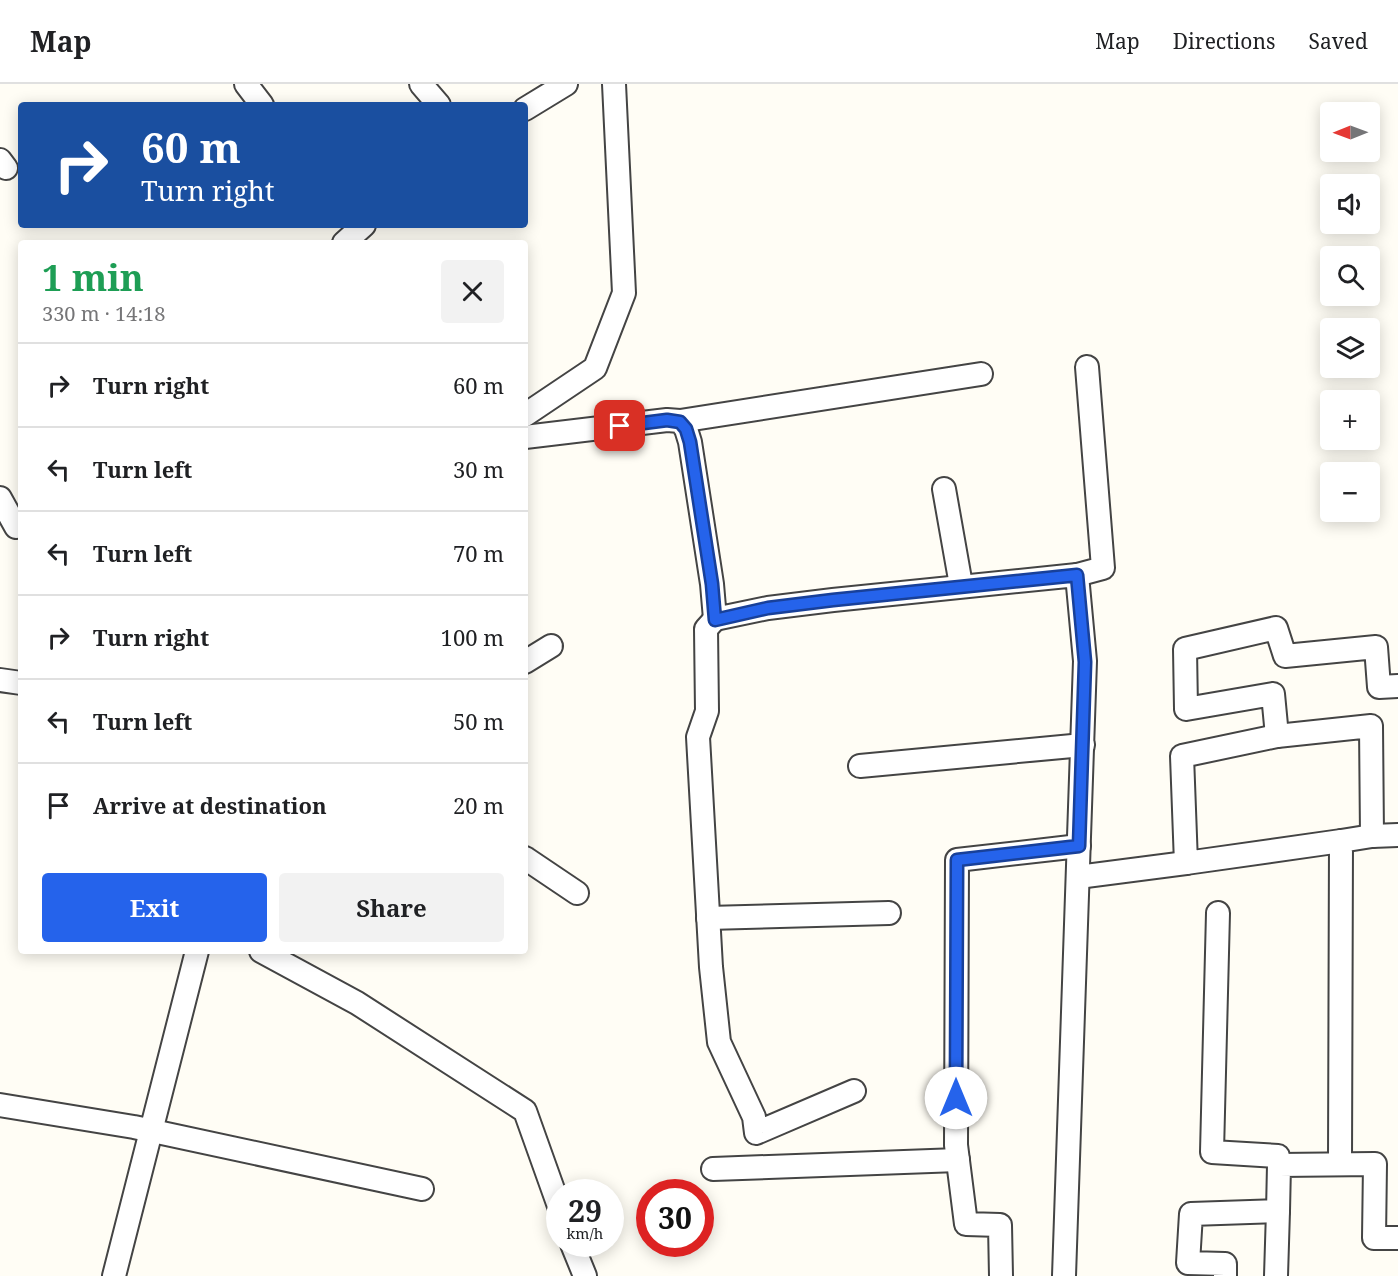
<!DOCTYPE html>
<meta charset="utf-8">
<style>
:root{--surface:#fff;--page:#f2f2f2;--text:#202124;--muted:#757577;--line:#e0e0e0;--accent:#2563eb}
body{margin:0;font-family:"Noto Serif",serif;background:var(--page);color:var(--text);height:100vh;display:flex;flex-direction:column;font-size:22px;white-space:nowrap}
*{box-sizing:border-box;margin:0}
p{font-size:20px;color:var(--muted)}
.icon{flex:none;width:33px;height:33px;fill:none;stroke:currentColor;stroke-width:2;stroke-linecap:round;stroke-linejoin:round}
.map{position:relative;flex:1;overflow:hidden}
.side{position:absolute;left:18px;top:156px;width:510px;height:714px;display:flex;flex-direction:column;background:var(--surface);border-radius:6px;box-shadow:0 3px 15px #0003}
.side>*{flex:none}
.guide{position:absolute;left:18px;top:18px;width:510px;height:126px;border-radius:6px;box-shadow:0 3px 15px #0003;background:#1a4fa0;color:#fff;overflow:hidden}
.needle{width:39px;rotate:269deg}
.controls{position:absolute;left:1320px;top:18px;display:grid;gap:12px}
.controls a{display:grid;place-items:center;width:60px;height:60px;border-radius:6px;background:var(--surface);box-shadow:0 3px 15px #0003;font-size:30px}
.speed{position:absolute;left:546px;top:1095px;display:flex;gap:12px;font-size:30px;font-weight:700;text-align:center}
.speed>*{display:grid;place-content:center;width:78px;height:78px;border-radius:50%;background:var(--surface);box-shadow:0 3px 15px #0003;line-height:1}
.speed small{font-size:15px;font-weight:400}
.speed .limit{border:9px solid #d22;background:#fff;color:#111}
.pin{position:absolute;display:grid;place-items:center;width:51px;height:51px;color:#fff;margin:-26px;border-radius:12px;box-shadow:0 3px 9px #0006}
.me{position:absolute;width:66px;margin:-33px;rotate:0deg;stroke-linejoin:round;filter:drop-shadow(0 0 4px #0008)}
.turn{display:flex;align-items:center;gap:21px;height:126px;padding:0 24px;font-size:27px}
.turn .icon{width:78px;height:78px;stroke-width:2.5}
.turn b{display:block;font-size:42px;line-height:51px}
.round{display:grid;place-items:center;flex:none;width:63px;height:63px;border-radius:6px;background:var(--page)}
.summary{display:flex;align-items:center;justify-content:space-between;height:102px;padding:0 24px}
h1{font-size:36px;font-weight:700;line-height:45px;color:#1e9e55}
.cta{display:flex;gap:12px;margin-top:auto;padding:12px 24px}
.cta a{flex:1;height:69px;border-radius:6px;background:var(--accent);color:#fff;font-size:24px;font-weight:700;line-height:69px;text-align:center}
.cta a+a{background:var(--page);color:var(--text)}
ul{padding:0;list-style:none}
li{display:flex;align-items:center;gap:18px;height:84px;padding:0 24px;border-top:2px solid var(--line)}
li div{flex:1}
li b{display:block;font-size:22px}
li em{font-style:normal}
header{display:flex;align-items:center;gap:36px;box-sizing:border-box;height:84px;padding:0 30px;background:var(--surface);border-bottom:2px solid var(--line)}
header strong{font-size:28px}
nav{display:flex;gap:33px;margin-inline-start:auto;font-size:21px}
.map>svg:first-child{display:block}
</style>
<header>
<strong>Map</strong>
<nav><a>Map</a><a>Directions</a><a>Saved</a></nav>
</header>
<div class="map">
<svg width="1398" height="1192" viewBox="0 0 1398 1192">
<rect width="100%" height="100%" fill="#fffdf5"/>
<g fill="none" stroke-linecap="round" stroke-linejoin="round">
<defs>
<g id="street">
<path d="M246,0L262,21"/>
<path d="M421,0L439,21"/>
<path d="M525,25L566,0"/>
<path d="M0,76L6,84"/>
<path d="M344,159L364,141"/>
<path d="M525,331L595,284L624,209L614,0"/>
<path d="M680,337L981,290"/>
<path d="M525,353L667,336L680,337L686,345L690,358L712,500L715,535L768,524L833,516L1077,491L1085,577L1064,1192"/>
<path d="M944,405L961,501"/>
<path d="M0,414L16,443"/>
<path d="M1077,491L1103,484L1087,283"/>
<path d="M715,535L706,545L707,627L698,653L711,883L719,958L754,1033L756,1049L854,1007"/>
<path d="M525,578L551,562"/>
<path d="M0,596L21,599"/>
<path d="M1277,652L1371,642L1372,752"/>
<path d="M860,682L1083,661"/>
<path d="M1341,757L1186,779L1182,672L1277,652L1273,610L1186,625L1185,565L1276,544L1285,572L1376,563L1379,603L1398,602"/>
<path d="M525,774L577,809"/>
<path d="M1078,793L1186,779"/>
<path d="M1218,829L1212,1068L1278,1072L1279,1081"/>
<path d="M708,834L889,829"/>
<path d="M261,867L357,919L525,1027L560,1125"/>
<path d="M0,1021L134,1043L422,1105"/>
<path d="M1340,1080L1341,757L1372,752L1398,751"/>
<path d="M713,1085L958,1076"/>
<path d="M572,1160L585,1192"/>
<path d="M114,1192L197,867"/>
<path d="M1001,1192L1000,1141L966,1140L956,1061L957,776L1079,762"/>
<path d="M1225,1192V1180L1188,1179L1191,1130L1278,1127L1279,1081L1375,1080L1374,1154H1398"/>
<path d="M1276,1192L1278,1127"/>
</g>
</defs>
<!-- street casing -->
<use href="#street" stroke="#444" stroke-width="26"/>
<!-- street -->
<use href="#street" stroke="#fff" stroke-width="22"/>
</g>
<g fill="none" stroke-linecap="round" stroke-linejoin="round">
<defs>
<path id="route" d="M620,342L667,336L680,338L686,345L690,358L712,500L715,536L768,524L833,516L1077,491L1085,578L1079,762L957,776L956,1014"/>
</defs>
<!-- route casing -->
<use href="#route" stroke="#184099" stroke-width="15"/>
<!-- route -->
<use href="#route" stroke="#2563eb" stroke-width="10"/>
</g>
</svg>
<div class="controls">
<a><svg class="needle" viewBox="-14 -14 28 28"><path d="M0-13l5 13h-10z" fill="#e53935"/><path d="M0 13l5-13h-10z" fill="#757577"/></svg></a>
<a><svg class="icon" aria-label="sound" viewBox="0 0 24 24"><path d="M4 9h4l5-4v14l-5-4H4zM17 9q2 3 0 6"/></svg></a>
<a><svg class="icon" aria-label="search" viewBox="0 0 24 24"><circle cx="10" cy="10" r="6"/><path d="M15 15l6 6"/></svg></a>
<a><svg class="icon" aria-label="layers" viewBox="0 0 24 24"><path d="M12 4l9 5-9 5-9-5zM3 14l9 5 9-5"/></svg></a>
<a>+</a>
<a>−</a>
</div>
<div class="speed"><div>29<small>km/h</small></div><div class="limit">30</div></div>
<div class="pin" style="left:620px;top:342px;background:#d93025"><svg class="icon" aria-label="arrive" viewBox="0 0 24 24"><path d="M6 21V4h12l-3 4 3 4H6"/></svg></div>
<svg class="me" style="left:956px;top:1014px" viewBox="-20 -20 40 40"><circle r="19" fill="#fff"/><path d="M0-13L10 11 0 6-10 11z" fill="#2563eb"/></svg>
<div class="guide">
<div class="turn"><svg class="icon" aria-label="right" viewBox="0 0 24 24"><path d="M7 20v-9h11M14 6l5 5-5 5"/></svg><div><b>60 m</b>Turn right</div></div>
</div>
<section class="side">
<div class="summary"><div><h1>1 min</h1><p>330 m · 14:18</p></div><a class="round"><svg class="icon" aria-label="close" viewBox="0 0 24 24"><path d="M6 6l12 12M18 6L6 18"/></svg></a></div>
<ul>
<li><svg class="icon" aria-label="right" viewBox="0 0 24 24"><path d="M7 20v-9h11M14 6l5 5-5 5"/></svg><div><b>Turn right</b></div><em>60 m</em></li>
<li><svg class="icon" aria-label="left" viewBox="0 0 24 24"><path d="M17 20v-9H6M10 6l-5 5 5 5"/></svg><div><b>Turn left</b></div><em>30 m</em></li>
<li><svg class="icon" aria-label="left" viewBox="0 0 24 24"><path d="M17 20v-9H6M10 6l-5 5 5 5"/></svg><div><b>Turn left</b></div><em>70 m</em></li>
<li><svg class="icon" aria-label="right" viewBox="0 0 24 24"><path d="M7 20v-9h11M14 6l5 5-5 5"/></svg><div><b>Turn right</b></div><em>100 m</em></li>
<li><svg class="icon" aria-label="left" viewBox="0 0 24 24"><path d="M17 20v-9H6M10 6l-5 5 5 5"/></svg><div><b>Turn left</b></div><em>50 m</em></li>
<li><svg class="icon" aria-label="arrive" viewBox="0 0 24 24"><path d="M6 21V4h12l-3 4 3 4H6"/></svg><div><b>Arrive at destination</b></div><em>20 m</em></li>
</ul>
<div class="cta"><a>Exit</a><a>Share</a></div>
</section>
</div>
